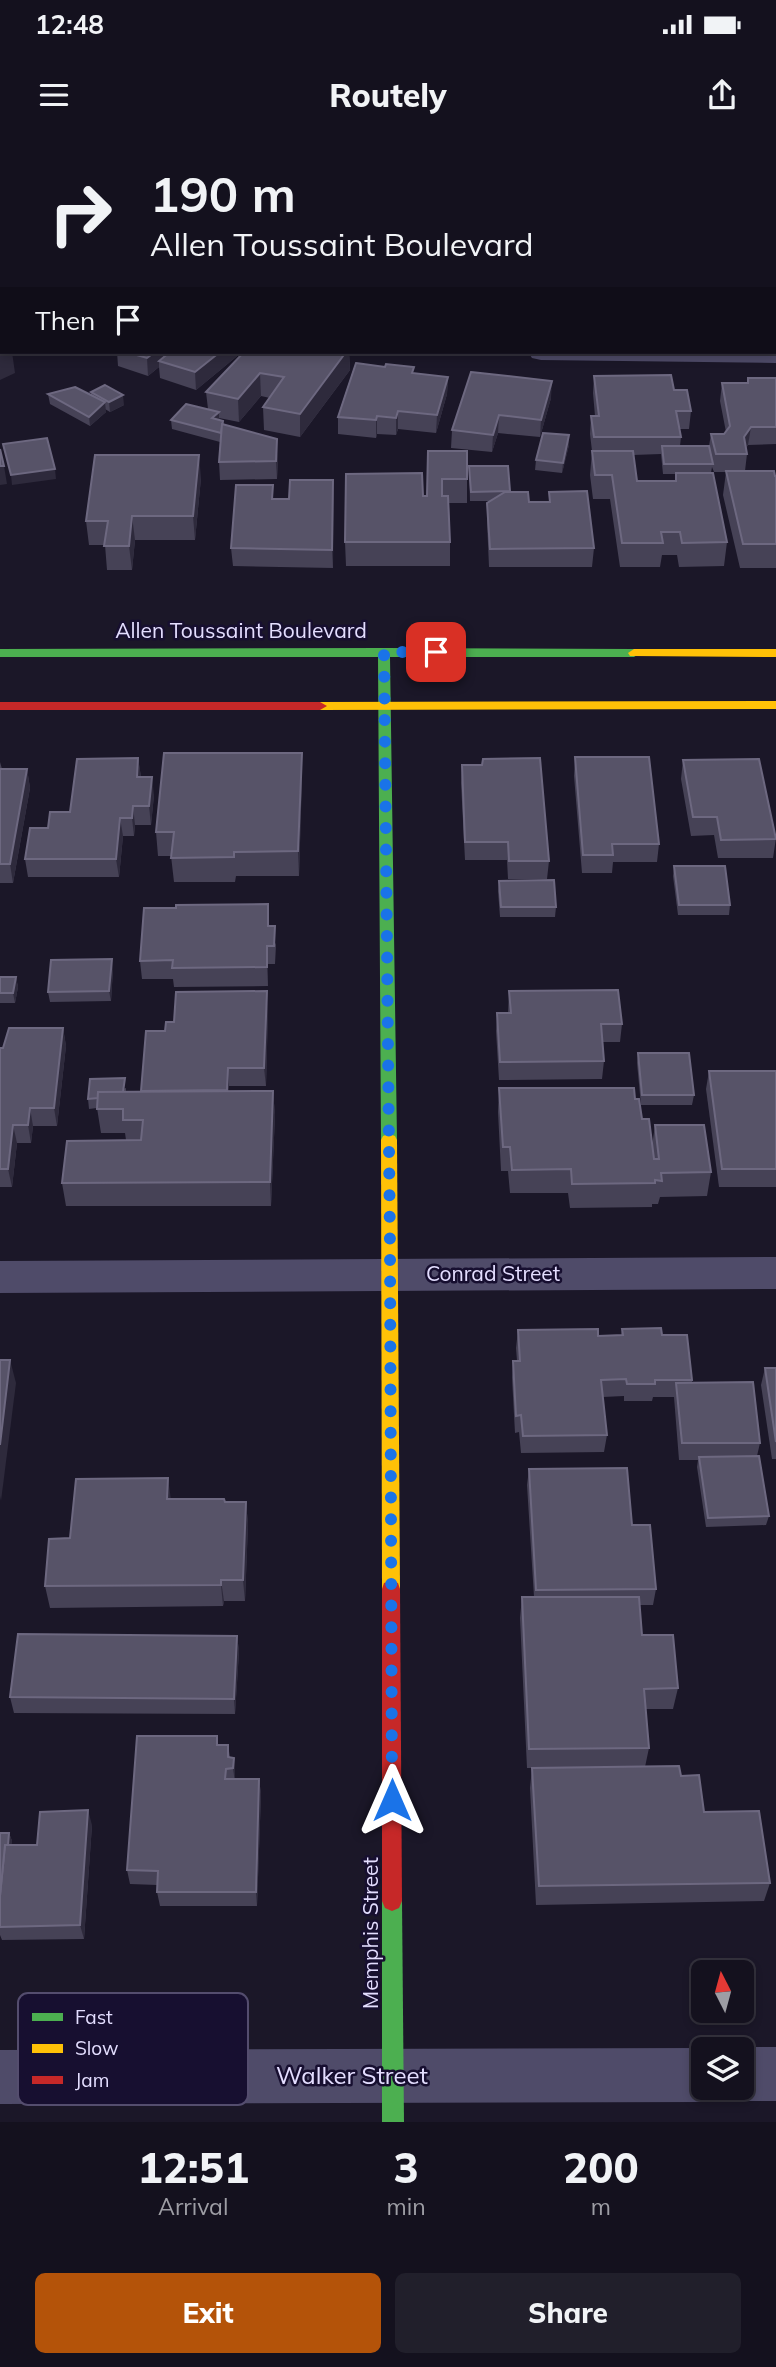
<!DOCTYPE html>
<style>
:root{--surface:#14111e;--page:#211f2b;--text:#f1f3f6;--muted:#9d9da4;--line:#33313c;--accent:#b45309}
body{margin:0;font-family:Mulish,sans-serif;background:var(--page);color:var(--text);height:100vh;display:flex;flex-direction:column;font-size:26px;white-space:nowrap}
*{box-sizing:border-box;margin:0}
p{font-size:23px;color:var(--muted)}
.icon{flex:none;width:38px;height:38px;fill:none;stroke:currentColor;stroke-width:2;stroke-linecap:round;stroke-linejoin:round}
.map{position:relative;height:1982px;overflow:hidden}
.panel{display:flex;flex-direction:column;background:var(--surface);flex:1}
.panel>*{flex:none}
.hud{position:absolute;left:0px;top:0px;width:777px;height:214px;box-shadow:0 4px 10px #0003,0 0 0 2px var(--line);background:#14111e;color:var(--text);overflow:hidden}
.needle{width:46px;rotate:354deg}
.buttons{position:absolute;left:691px;top:1820px;display:grid;gap:14px}
.buttons a{display:grid;place-items:center;width:63px;height:63px;border-radius:10px;background:var(--surface);box-shadow:0 4px 10px #0003,0 0 0 2px var(--line);font-size:35px}
.pin{position:absolute;display:grid;place-items:center;width:60px;height:60px;color:#fff;margin:-30px;border-radius:14px;box-shadow:0 4px 10px #0006}
.me{position:absolute;width:77px;margin:-38px;rotate:0deg;stroke-linejoin:round;filter:drop-shadow(0 0 5px #0008)}
.turn{display:flex;align-items:center;gap:24px;height:147px;padding:0 35px;font-size:32px}
.turn .icon{width:91px;height:91px;stroke-width:2.5}
.turn b{display:block;font-size:49px;line-height:60px}
.then{display:flex;align-items:center;height:66px;padding:0 35px;background:#0003;gap:14px;font-size:26px}
.eta{display:flex;justify-content:space-evenly;align-items:center;height:119px;text-align:center}
.eta b{font-size:42px;font-weight:800;line-height:49px}
.primary-button{display:flex;gap:14px;margin-top:auto;padding:14px 35px}
.primary-button a{flex:1;height:80px;border-radius:10px;background:var(--accent);color:#fff;font-size:28px;font-weight:800;line-height:80px;text-align:center}
.primary-button a+a{background:var(--page);color:var(--text)}
.status{display:flex;justify-content:space-between;align-items:center;height:49px;padding:0 35px;background:var(--surface);direction:ltr}
.status svg{height:19px;fill:currentColor}
header{display:flex;justify-content:space-between;align-items:center;height:91px;padding:0 35px;background:var(--surface);font-size:32px;font-weight:800}
.map>svg:first-child{display:block}
</style>
<div class="status"><b>12:48</b><svg viewBox="0 0 49 12"><path d="M0 12V9h3v3zM5 12V6h3v6zM10 12V3h3v9zM15 12V0h3v12zM26 1h20v11H26zM47 4h2v5h-2z"/></svg></div>
<header><svg class="icon" aria-label="menu" viewBox="0 0 24 24"><path d="M4 6h16M4 12h16M4 18h16"/></svg>Routely<svg class="icon" aria-label="share" viewBox="0 0 24 24"><path d="M12 15V3M7 8l5-5 5 5M5 13v7h14v-7"/></svg></header>
<div class="map">
<svg width="776" height="1982" viewBox="0 0 776 1982">
<rect width="100%" height="100%" fill="#1b1728"/>
<g fill="none" stroke-linecap="round" stroke-linejoin="round">
<!-- street -->
<g fill="#4f4b69" fill-rule="evenodd">
<path d="M275,0H300L274,2Z"/>
<path d="M493,0H529L530,2H495Z"/>
<path d="M776,0V13H775V2H766Z"/>
<rect x="0" y="38" width="2" height="15"/>
<path d="M0,121H2L0,137Z"/>
<path d="M776,207V223L541,220L532,218L528,212H775Z"/>
<path d="M776,1117V1149L0,1153V1121Z"/>
<path d="M742,1907H776V1961H742L723,1953L704,1962L0,1964V1910L704,1908V1948H742V1909H738Z"/>
</g>
<!-- fast -->
<g fill="#4caf50" fill-rule="evenodd">
<path d="M384,508L634,509L640,513L634,517H390L397,1000L395,1004H383L381,1000L378,517H0V509Z"/>
<path d="M392,1751L399,1754L402,1761L404,1982H382V1761L385,1754Z"/>
</g>
<!-- slow -->
<g fill="#ffc107" fill-rule="evenodd">
<path d="M634,509H776V517L630,516L628,513Z"/>
<path d="M776,561V569L320,570L313,566L320,562Z"/>
<path d="M389,994L395,996L397,1000L400,1449L398,1455L391,1457L384,1455L382,1449L381,1000L383,996Z"/>
</g>
<!-- jam -->
<g fill="#c62828" fill-rule="evenodd">
<path d="M0,562H320L327,566L320,570H0Z"/>
<path d="M391,1441L398,1443L400,1449L402,1761L399,1768L392,1771L385,1768L382,1761V1449L384,1443Z"/>
</g>
</g>
<!-- wall -->
<g fill="#464256" fill-rule="evenodd">
<path d="M117,212H242L196,250L160,238L159,227L148,236L118,226Z"/>
<path d="M244,212H349L350,230L300,297L264,290L263,267L270,258L261,256L239,282L219,278L223,285L278,317L277,339L220,340L219,322L220,302L172,289L171,280L208,269L206,252Z"/>
<path d="M414,234L448,237L447,254L436,293L398,289L396,295L377,294L376,298L338,294V277Z"/>
<path d="M594,236L674,250L691,271L689,289H679L681,297L680,306H709L711,294H724L726,292L720,261L722,243H747L748,238H776V304L748,305L746,308L747,314L745,331L776,336V428H740L723,355L726,332H714L712,327L711,333L727,402L724,426L679,427L677,415H662L660,427H620L610,359H593L590,335L592,311L590,294L591,276H595L593,253ZM661,314L663,334H676L675,341H637L633,315Z"/>
<path d="M91,252L124,265L110,272L105,269L106,272L90,286L50,264L48,254L91,255Z"/>
<path d="M551,258L540,297L498,293L492,312L451,308L452,290Z"/>
<path d="M569,305L562,333L535,330L536,320Z"/>
<path d="M428,311L467,339V363H449L450,402V426H346L345,402L423,356H427Z"/>
<path d="M469,326L529,362H549V352L594,408L592,427H489L487,381V363L489,361H470Z"/>
<path d="M201,338L195,400H135L132,430H107L105,405H89L86,381Z"/>
<path d="M333,340V428L233,426L231,408L273,359H289Z"/>
<path d="M302,613V637L299,736H236L235,742H174L171,716H158L156,692Z"/>
<path d="M575,617L659,704L657,722H613L612,733H582L574,636Z"/>
<path d="M138,618L141,637L154,655L151,685H135L134,696H123L119,737H28L25,719L48,688Z"/>
<path d="M683,620L776,698L773,718H718L714,695L691,696L681,639Z"/>
<path d="M0,622L2,629H27L30,648L13,743H0Z"/>
<path d="M462,625L549,721L547,739H508L507,720H465L461,643Z"/>
<path d="M674,726L730,765L729,775H678L673,736Z"/>
<path d="M499,741L556,767L555,777H500L498,751Z"/>
<path d="M269,786L276,805L275,824H268V846L174,847L173,839H142L140,821Z"/>
<path d="M113,829L111,861L50,862L48,852Z"/>
<path d="M0,837H16L18,847L15,863H0Z"/>
<path d="M509,851L622,884L620,902H603L604,921L602,939L499,940L496,891L497,873H508Z"/>
<path d="M268,869L266,946H229V951H273L275,975L271,1066H66L62,1043L126,1000L125,993H101L97,968L89,969L88,959L126,948V952H142L165,891L174,882Z"/>
<path d="M63,888L66,906L57,986H33L31,1003H17L12,1047H0V908Z"/>
<path d="M638,913L694,955L692,965H641L637,923Z"/>
<path d="M709,931H776V1047H719L706,949Z"/>
<path d="M499,948L635,959L652,1006L655,985L711,1032L707,1056L660,1057L658,1064H652V1067L570,1068L568,1053H510L508,1031H501L498,972Z"/>
<path d="M622,1189L662,1195L692,1240V1243L760,1303L757,1316L769,1376L766,1385L706,1387L697,1327L698,1320H679L674,1257H653L652,1261H624V1256L603,1257L607,1295L604,1312L521,1313L519,1292L515,1293L512,1238L513,1221H517L516,1208L518,1190L598,1196L621,1195Z"/>
<path d="M765,1228H776V1319H772L761,1245Z"/>
<path d="M529,1329L632,1385L656,1449L653,1465H639L642,1495L678,1548L673,1569H646L649,1608L645,1627L681,1636L704,1672L770,1743L764,1761L536,1765L530,1648L532,1628H527L520,1478L522,1457H534L527,1345Z"/>
<path d="M171,1359L225,1362H246L248,1384L245,1461H224L223,1466L50,1468L45,1446L70,1398Z"/>
<path d="M237,1496L239,1511L235,1574L14,1573L10,1557Z"/>
<path d="M217,1596L218,1605H228L230,1617L234,1618L235,1639H259L261,1654L257,1766H160L157,1752V1745L130,1744L127,1730Z"/>
<path d="M92,1685L84,1799L2,1800L0,1795V1693H9L12,1701L11,1705H37Z"/>
</g>
<!-- shaded-wall -->
<g fill="#2e2a3c">
<path d="M143,0H172L167,2H138Z"/>
<path d="M2,181V200H0V182Z"/>
<path d="M7,212H12L15,233L0,240V215Z"/>
<path d="M155,212H163L164,222L159,221V227L148,236L147,218Z"/>
<path d="M220,212H242L196,250L195,232Z"/>
<path d="M346,212H349L350,230L300,297V274Z"/>
<path d="M260,233L261,256L239,282L238,259Z"/>
<path d="M448,237L447,254L436,293L437,275Z"/>
<path d="M552,241L551,258L540,297L541,280Z"/>
<path d="M123,255L124,265L110,272L109,262Z"/>
<path d="M105,262L106,272L90,286L89,277Z"/>
<path d="M398,271V289L396,295V278Z"/>
<path d="M219,272V281L212,278Z"/>
<path d="M499,275L498,293L492,312L493,295Z"/>
<path d="M377,276V294L376,298V280Z"/>
<path d="M751,287L748,305L742,315L744,297Z"/>
<path d="M569,295V305L562,333L563,323Z"/>
<path d="M277,299L278,317L277,339L276,321Z"/>
<path d="M199,315L201,338L195,400L193,376Z"/>
<path d="M0,326H4L7,344L0,345Z"/>
<path d="M55,329L56,339L12,345L11,335Z"/>
<path d="M333,340L334,358L333,428L332,410Z"/>
<path d="M132,376L135,400L132,430L129,406Z"/>
<path d="M302,613V637L299,736L298,711Z"/>
<path d="M138,618L141,637H137Z"/>
<path d="M27,629L30,648L13,743L10,724Z"/>
<path d="M152,637L154,655L151,685L149,666Z"/>
<path d="M133,666L135,685L134,696L132,678Z"/>
<path d="M120,678L123,696L119,737L116,719Z"/>
<path d="M267,806L268,824V846L267,827Z"/>
<path d="M112,819L113,829L111,861L109,851Z"/>
<path d="M16,837L18,847L15,863L13,853Z"/>
<path d="M267,851L268,869L266,946L264,928Z"/>
<path d="M63,888L66,906L57,986L54,968Z"/>
<path d="M228,928L229,946V969L227,950Z"/>
<path d="M273,951L275,975L271,1066L270,1042Z"/>
<path d="M30,968L33,986L31,1003L28,985Z"/>
<path d="M13,985L17,1003L12,1047L8,1029Z"/>
<path d="M10,1220L16,1243L1,1361L0,1356V1305Z"/>
<path d="M168,1338L171,1360L167,1359Z"/>
<path d="M246,1362L248,1384L245,1461L243,1440Z"/>
<path d="M221,1440L224,1461L223,1466L221,1445Z"/>
<path d="M237,1496L239,1511L235,1574L234,1559Z"/>
<path d="M234,1618L235,1633V1643L233,1628Z"/>
<path d="M259,1639L261,1654L257,1766L256,1752Z"/>
<path d="M88,1670L92,1685L84,1799L80,1785Z"/>
<path d="M9,1693L12,1701L1,1780Z"/>
</g>
<!-- building -->
<g fill="#575368" stroke="#6d6880" stroke-width="2">
<path d="M46,0H143L138,2H48Z"/>
<path d="M365,0H426L433,2H362Z"/>
<rect x="775" y="27" width="1" height="35"/>
<rect x="775" y="119" width="1" height="35"/>
<path d="M0,164L2,165V181L0,182Z"/>
<path d="M0,203L2,204V212H7L0,215Z"/>
<path d="M126,212H155L147,218Z"/>
<path d="M170,212H220L195,232L159,221Z"/>
<path d="M244,212H346L300,274L263,267L284,237L260,233L238,259L206,252Z"/>
<path d="M356,223L385,227L386,224L414,227L412,233L448,237L437,275L398,271L396,278L377,276L376,280L338,277Z"/>
<path d="M471,232L552,241L541,280L499,275L493,295L452,290Z"/>
<path d="M671,235L674,250H687L691,271H676L681,297H594L591,276H599L594,236Z"/>
<path d="M748,238H776V287H751L744,297L747,314H716L711,294H724L730,286L722,243H748Z"/>
<path d="M105,245L123,255L109,262L91,252Z"/>
<path d="M75,247L105,262L89,277L48,254Z"/>
<path d="M186,264L219,272L212,278L223,281L221,293L171,280Z"/>
<path d="M222,284L277,299L276,321L219,322Z"/>
<path d="M543,293L569,295L563,323L536,320Z"/>
<path d="M47,298L55,329L11,335L3,304Z"/>
<path d="M662,306H709L713,324H664Z"/>
<path d="M0,309L4,326H0Z"/>
<path d="M428,311H467V339H442V356H448L450,402H345L346,334L422,333L423,356H427Z"/>
<path d="M592,311H633L637,341H676V333H713L727,402L682,403L680,392H661L663,403H622L612,335H595Z"/>
<path d="M95,315H199L193,376H132L129,406H104L108,381H86Z"/>
<path d="M469,326H508L510,351L471,352Z"/>
<path d="M726,331H774L775,336H776V404H743Z"/>
<path d="M290,340H333L332,410L231,408L236,345H273L272,359H289Z"/>
<path d="M587,351L594,408L490,409L487,363L505,352H528L529,362H550L549,352Z"/>
<path d="M164,613H302L298,711L234,712V717L171,718L174,692H156Z"/>
<path d="M575,617H649L659,704H612L613,715H583Z"/>
<path d="M138,618L137,637H152L149,666H133L132,678H120L116,719H25L30,688H48L50,672H70L77,619Z"/>
<path d="M540,618L549,721H509L508,702H465L462,625H482L483,619Z"/>
<path d="M759,619L776,699L721,700L717,677H693L683,620Z"/>
<path d="M0,629H27L10,724H0Z"/>
<path d="M674,726H725L730,765H679Z"/>
<path d="M554,740L556,767H501L499,741Z"/>
<path d="M268,764V786H275L274,806H267V827L172,828L173,820L140,821L144,768H176V765Z"/>
<path d="M112,819L109,851L48,852L51,820Z"/>
<path d="M0,837H16L13,853H0Z"/>
<path d="M618,850L622,884H601L604,921L500,922L497,873H511L509,851Z"/>
<path d="M267,851L264,928H228L227,950L141,951L146,891H165L166,882H174L176,852Z"/>
<path d="M9,888H63L54,968H30L28,985H13L8,1029H0V908H3Z"/>
<path d="M638,913H689L694,955H642Z"/>
<path d="M709,931H776V1029H722Z"/>
<path d="M125,938L123,952H98V958L88,959L90,939Z"/>
<path d="M499,948H634L635,959H639L642,979H649L654,1019H659L655,985H704L711,1032L661,1033L662,1041L655,1040V1043L572,1044L571,1029L512,1030L510,1007H503Z"/>
<path d="M273,951L270,1042L62,1043L67,1001L141,1000L143,980H123V969H97L98,952Z"/>
<path d="M661,1188L662,1195H687L692,1240H655V1244H627L626,1239L601,1240L607,1295L523,1296L521,1275L516,1276L513,1221H520L518,1190L598,1189V1196L623,1195L622,1189Z"/>
<path d="M0,1220H10L0,1305Z"/>
<path d="M765,1228H776V1302Z"/>
<path d="M753,1242L760,1303H682L676,1243Z"/>
<path d="M759,1316L769,1376L708,1378L699,1317Z"/>
<path d="M627,1328L632,1385H650L656,1449L536,1450L529,1329Z"/>
<path d="M168,1338L167,1359H224L225,1362H246L243,1440H221V1445L45,1446L49,1399L70,1398L76,1339Z"/>
<path d="M522,1457H639L642,1495H673L678,1548L644,1549L649,1608L529,1609Z"/>
<path d="M18,1494L237,1496L234,1559L10,1557Z"/>
<path d="M137,1596H217V1605H228V1617L234,1618L233,1628L226,1629L225,1639H259L256,1752H157L158,1731L127,1730Z"/>
<path d="M679,1626L681,1636L699,1635L704,1672L759,1671L770,1743L539,1746L532,1628Z"/>
<path d="M88,1670L80,1785L0,1787V1756L5,1705H37L40,1672Z"/>
<path d="M0,1693H9L8,1705H5L0,1756Z"/>
</g>
<g fill="none" stroke-linecap="round" stroke-linejoin="round">
<!-- route -->
<path stroke="#1a73e8" stroke-width="12" stroke-dasharray="0 21.6" d="M392,1660L390,1107L384,512H436"/>
</g>
<g text-anchor="middle" stroke-width="5" stroke-linejoin="round" paint-order="stroke">
<!-- street labels -->
<g font-size="21" fill="#e4deff" stroke="#170f30">
<text x="241" y="498">Allen Toussaint Boulevard</text>
<text x="493" y="1141">Conrad Street</text>
<text transform="translate(371 1793) rotate(-90)" y="7">Memphis Street</text>
</g>
<!-- near-street labels -->
<g font-size="24" fill="#e4deff" stroke="#170f30">
<text x="352" y="1944">Walker Street</text>
</g>
</g>
<!-- legend -->
<rect x="18" y="1853" width="230" height="112" rx="10" fill="#170f30" stroke="#544d6e" stroke-width="2"/>
<rect x="32" y="1873" width="31" height="8" fill="#4caf50"/>
<rect x="32" y="1904" width="31" height="9" fill="#ffc107"/>
<rect x="32" y="1936" width="31" height="8" fill="#c62828"/>
<g font-size="19" fill="#e4deff">
<text x="75" y="1884">Fast</text>
<text x="75" y="1915">Slow</text>
<text x="75" y="1947">Jam</text>
</g>
</svg>
<div class="buttons">
<a><svg class="needle" viewBox="-14 -14 28 28"><path d="M0-13l5 13h-10z" fill="#e53935"/><path d="M0 13l5-13h-10z" fill="#9d9da4"/></svg></a>
<a><svg class="icon" aria-label="layers" viewBox="0 0 24 24"><path d="M12 4l9 5-9 5-9-5zM3 14l9 5 9-5"/></svg></a>
</div>
<div class="pin" style="left:436px;top:512px;background:#d93025"><svg class="icon" aria-label="arrive" viewBox="0 0 24 24"><path d="M6 21V4h12l-3 4 3 4H6"/></svg></div>
<svg class="me" style="left:392px;top:1660px" viewBox="-20 -20 40 40"><path d="M0-17L14 15 0 8-14 15z" fill="#1a73e8" stroke="#fff" stroke-width="4"/></svg>
<div class="hud">
<div class="turn"><svg class="icon" aria-label="right" viewBox="0 0 24 24"><path d="M7 20v-9h11M14 6l5 5-5 5"/></svg><div><b>190 m</b>Allen Toussaint Boulevard</div></div>
<div class="then">Then<svg class="icon" aria-label="arrive" viewBox="0 0 24 24"><path d="M6 21V4h12l-3 4 3 4H6"/></svg></div>
</div>
</div>
<section class="panel">
<div class="eta">
<div><b>12:51</b><p>Arrival</p></div>
<div><b>3</b><p>min</p></div>
<div><b>200</b><p>m</p></div>
</div>
<div class="primary-button"><a>Exit</a><a>Share</a></div>
</section>
